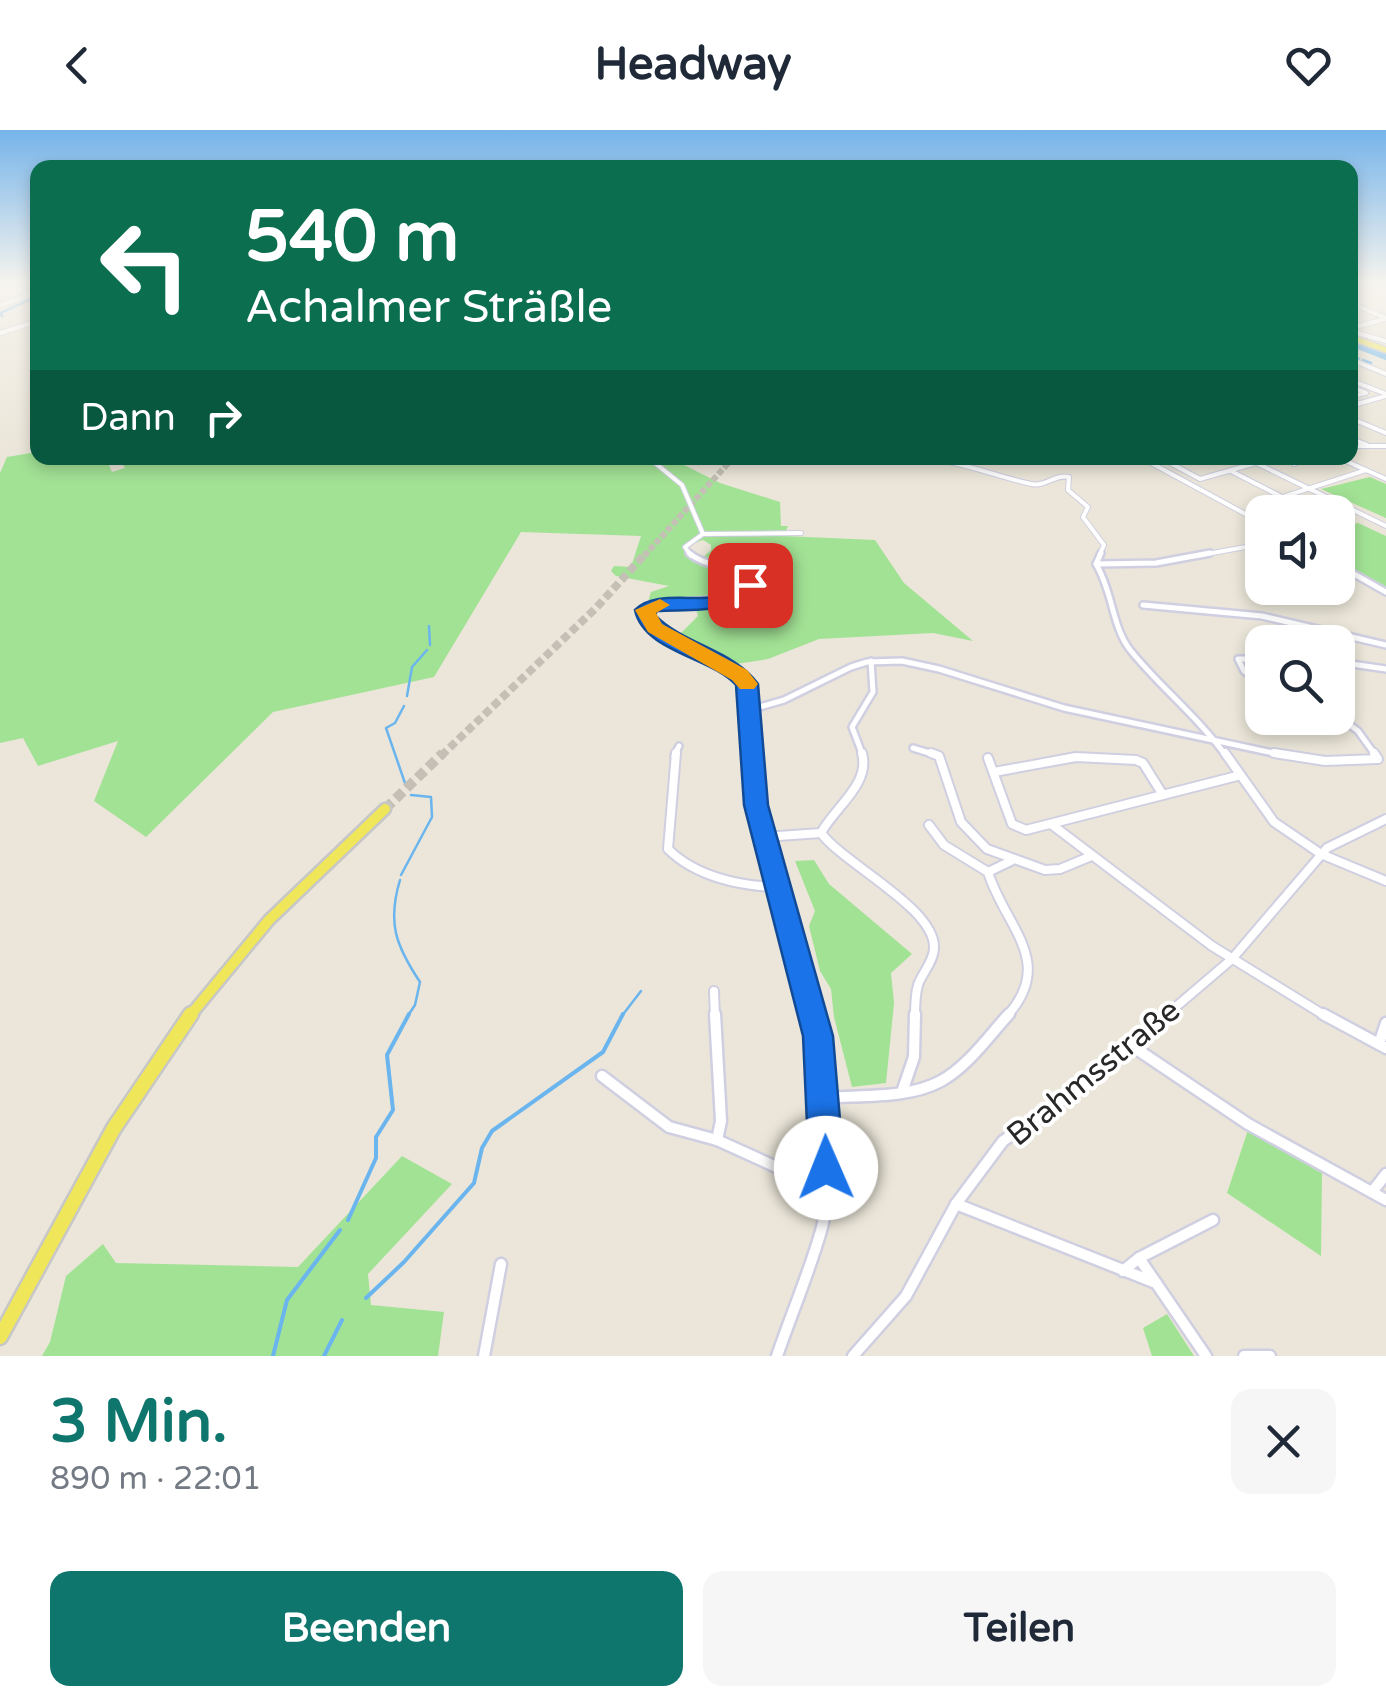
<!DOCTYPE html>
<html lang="de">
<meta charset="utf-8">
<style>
:root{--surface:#fff;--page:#f6f6f7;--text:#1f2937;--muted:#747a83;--accent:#0f766e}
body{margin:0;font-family:"Varela Round",sans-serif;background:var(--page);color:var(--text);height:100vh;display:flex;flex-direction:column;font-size:38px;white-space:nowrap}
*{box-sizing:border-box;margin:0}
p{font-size:32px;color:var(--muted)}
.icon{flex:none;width:55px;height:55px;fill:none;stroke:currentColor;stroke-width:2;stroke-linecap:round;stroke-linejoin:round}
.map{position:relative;height:1226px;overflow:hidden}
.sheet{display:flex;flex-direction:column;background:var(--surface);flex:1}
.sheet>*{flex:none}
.banner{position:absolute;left:30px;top:30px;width:1328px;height:305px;border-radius:20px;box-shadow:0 5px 15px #0003;background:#0b6e4f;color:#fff;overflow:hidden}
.buttons{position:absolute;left:1245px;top:365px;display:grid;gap:20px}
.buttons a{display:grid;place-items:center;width:110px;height:110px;border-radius:20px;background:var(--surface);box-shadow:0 5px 15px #0003;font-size:50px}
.pin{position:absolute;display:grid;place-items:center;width:85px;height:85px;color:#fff;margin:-42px;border-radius:20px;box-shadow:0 5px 15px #0006}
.me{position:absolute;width:110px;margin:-55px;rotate:359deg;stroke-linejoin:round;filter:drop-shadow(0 0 8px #0008)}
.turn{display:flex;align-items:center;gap:35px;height:210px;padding:0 50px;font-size:45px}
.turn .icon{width:130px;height:130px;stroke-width:2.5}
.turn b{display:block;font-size:70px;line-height:85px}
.then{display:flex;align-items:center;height:95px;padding:0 50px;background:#0003;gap:20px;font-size:38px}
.round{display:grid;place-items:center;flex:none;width:105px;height:105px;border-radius:20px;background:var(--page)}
.head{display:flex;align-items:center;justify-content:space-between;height:170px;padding:0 50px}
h1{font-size:60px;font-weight:800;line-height:75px;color:var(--accent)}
.button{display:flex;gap:20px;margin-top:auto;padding:20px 50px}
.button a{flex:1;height:115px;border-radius:20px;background:var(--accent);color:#fff;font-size:40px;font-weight:800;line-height:115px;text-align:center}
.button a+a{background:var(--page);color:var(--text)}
header{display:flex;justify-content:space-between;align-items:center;height:130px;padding:0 50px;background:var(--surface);font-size:45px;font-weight:800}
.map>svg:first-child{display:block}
</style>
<header><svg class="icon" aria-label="back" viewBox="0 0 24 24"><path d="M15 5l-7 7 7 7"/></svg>Headway<svg class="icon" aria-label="heart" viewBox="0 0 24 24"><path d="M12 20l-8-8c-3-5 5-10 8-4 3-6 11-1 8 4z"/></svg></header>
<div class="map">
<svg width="1386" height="1226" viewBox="0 0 1386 1226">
<rect width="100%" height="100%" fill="#ebe6d9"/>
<!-- green -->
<g fill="#a2e295">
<path d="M37,322L38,328H106L112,342L125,338L119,328H670L720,353L780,372L781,396H788L784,406L875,410L904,453L973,511L933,503L819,509L768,529L730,535L676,508L698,486L696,478L735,470L750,462L751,448L746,441L700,430L711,420V415L703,410L683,417L685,425C703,439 727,437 746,450L744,460L698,474L647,475L651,462L669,456L616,446L611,441L614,436L631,437L641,406L521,402L434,547L273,582L146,707L94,671L118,611L38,636L23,608L0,613V343L7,327Z"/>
<path d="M1370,347L1386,354V388L1321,359Z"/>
<path d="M1358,393L1386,406V457L1338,431V398Z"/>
<path d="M814,730L829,754L912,824L891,843L894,873L886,953L852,957L834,887L831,859L820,841L809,796L815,781L795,731Z"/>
<path d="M1248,1000L1322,1043L1321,1126L1227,1063Z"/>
<path d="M402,1026L452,1054L368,1144L371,1175L444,1182L438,1226H42L50,1212L66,1146L103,1114L116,1133L298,1137Z"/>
<path d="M1167,1184L1194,1226H1152L1143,1198Z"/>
</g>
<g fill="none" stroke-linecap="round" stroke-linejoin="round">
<!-- stream-far1 -->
<g stroke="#6bb5ee" stroke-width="2.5">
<path d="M2,186L0,183L38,166"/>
<path d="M1350,226L1359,229"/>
<path d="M1363,230L1371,233"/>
<path d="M429,496L430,515"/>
<path d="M407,566L412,537L427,520"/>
<path d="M404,576L395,593L386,598L406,656"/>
<path d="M401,745L432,687L431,667L411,665"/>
<path d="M400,750C387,793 396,816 420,852L415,875L407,887"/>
<path d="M621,887L641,861"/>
</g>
<!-- stream -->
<g stroke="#6bb5ee" stroke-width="4">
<path d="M348,1090L376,1028V1007L393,980L387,925L409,884"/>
<path d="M366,1168L404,1132L474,1053L482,1018L492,1001L603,922L623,884"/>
<path d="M273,1226L287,1170L340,1100"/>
<path d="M324,1226L342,1190"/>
</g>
<!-- river -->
<path stroke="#6bb5ee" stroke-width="6" d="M1350,213L1386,227"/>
<!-- major-tunnel-far2 -->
<path stroke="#c4c0b6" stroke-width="6" stroke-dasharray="6 2.5" stroke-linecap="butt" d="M644,426L733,328"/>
<!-- major-tunnel-far1 -->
<path stroke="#c4c0b6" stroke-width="8" stroke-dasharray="8 4" stroke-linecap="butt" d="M441,626L596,478L646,423"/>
<!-- major-tunnel -->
<path stroke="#c4c0b6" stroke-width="10" stroke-dasharray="10 5" stroke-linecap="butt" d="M385,679L443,623"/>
<defs>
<g id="minor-far3">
<path d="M21,153L18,159L27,164"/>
<path d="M1350,173L1386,188"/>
<path d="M0,176L38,161"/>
<path d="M1351,194L1359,196L1385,189"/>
<path d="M1350,201L1386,211"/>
<path d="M0,203L38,191"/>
<path d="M1350,229L1386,244"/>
<path d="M1350,250L1386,264"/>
<path d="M1350,256L1366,263"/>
<path d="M1350,267L1365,263"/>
<path d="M1350,276L1386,266"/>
<path d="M1350,288L1386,303"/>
<path d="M1350,308L1367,315"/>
<path d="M1350,316H1386"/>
<path d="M649,328L682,355L703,404"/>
<path d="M928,328C964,333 996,346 1031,354C1046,357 1054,344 1069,347L1068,360L1088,377L1083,387L1104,415L1099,426"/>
<path d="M1142,328L1262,393"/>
<path d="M1161,328L1200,349L1256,333"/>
<path d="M1246,328L1386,396"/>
<path d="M1339,328L1386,349"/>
<path d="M1294,334L1301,331"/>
<path d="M1231,341L1280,366"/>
<path d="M1255,376L1366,340"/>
<path d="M1255,376L1264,382"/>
<path d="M691,426L685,417L703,404L801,403"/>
<path d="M1196,426L1262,414"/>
</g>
<g id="minor-far2">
<path d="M689,423C707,439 733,432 749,452L746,461C713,477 677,466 645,480C661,515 707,529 739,545L747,554L752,626"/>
<path d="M1101,423L1096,434C1113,462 1112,498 1131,521C1161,558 1198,587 1226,626"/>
<path d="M1096,434L1156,433L1210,423"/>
<path d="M1338,435L1386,462"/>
<path d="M1143,475L1262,486L1386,515"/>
<path d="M1262,529H1238L1244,541L1262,554"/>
<path d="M1338,532L1386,539"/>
<path d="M749,580L784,570L851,537L867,532L902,531L939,539L1064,578L1287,626"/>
<path d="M1338,586L1358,601L1376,626"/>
<path d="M913,618L939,626"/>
<path d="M674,626L679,616"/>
<path d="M863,626L852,597L873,562L871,531"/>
</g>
<g id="minor-far1">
<path d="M676,623L668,719C695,746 739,756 776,757"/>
<path d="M752,623L756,675L813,887"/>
<path d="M862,623C871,654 834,678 821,703C845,735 937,779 934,819C933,833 922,843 918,855C915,865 915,877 915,887"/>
<path d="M931,623L939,626L961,692L987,719L1045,740L1060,739L1089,727"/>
<path d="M1225,623L1274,692L1321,724L1386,751"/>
<path d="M1274,623L1325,631L1378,629L1374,623"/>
<path d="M988,628L1012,694L1026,700L1237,646"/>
<path d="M994,642L1076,627L1136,630L1143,633L1163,665"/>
<path d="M1051,694L1212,816L1327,887"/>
<path d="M929,695L944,715L988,742"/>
<path d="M764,707L821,703"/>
<path d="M714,861L715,887"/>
<path d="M1006,887C1057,832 1005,797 988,742L1011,731"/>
<path d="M1164,887L1232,829L1327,718L1386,689"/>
</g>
<g id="minor">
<path d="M715,884L721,991L717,1010"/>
<path d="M1323,884L1386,918"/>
<path d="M1129,914L1248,994L1386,1070"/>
<path d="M1379,914L1386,893"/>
<path d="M602,946L669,997L717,1010L825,1059"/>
<path d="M902,962L914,927L915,884"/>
<path d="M824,968C861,965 908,969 941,951C968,936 988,907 1009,884"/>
<path d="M1372,1062L1386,1044"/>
<path d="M956,1074L1156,1153"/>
<path d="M1139,1128L1206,1226"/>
<path d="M1123,1141L1139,1128L1213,1090"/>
<path d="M484,1226L501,1134"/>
<path d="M777,1226C791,1185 809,1143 821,1101C835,1050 826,936 812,884"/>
<path d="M853,1226L906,1166L956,1074L1003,1011L1081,957L1167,884"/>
<path d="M1244,1226H1270"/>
</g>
<path id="major-far2" d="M1350,207L1386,220"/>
<path id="major-far1" d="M189,887L269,790L385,679"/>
<path id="major" d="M0,1207L114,998L191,884"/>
</defs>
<!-- minor-far3 casing -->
<use href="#minor-far3" stroke="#cfcfe1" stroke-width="6"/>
<!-- minor-far2 casing -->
<use href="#minor-far2" stroke="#cfcfe1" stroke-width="10"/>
<!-- minor-far1 casing -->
<use href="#minor-far1" stroke="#cfcfe1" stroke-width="12"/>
<!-- minor casing -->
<use href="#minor" stroke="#cfcfe1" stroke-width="15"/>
<!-- major-far2 casing -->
<use href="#major-far2" stroke="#c7c7c7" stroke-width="8"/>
<!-- major-far1 casing -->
<use href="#major-far1" stroke="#c7c7c7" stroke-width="15"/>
<!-- major casing -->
<use href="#major" stroke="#c7c7c7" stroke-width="19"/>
<!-- minor-far3 -->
<use href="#minor-far3" stroke="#fff" stroke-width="4"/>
<!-- minor-far2 -->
<use href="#minor-far2" stroke="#fff" stroke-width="5"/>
<!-- minor-far1 -->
<use href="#minor-far1" stroke="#fff" stroke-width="8"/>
<!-- minor -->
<use href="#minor" stroke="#fff" stroke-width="10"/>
<!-- major-far2 -->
<use href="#major-far2" stroke="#f0e659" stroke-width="5"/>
<!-- major-far1 -->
<use href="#major-far1" stroke="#f0e659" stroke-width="10"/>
<!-- major -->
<use href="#major" stroke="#f0e659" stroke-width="14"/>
</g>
<!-- sky -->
<linearGradient id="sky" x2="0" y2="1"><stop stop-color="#76b4ea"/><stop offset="0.47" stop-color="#f6f4ee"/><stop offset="1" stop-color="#f6f4ee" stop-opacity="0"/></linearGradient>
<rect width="1386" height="325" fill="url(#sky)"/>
<!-- route -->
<path fill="#1a73e8" stroke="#114b97" stroke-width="2.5" d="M750,450L759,455C736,485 691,479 657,481L655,485C684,515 734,520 758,554L768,675L833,906L844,1038L839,1050L826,1055L814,1050L809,1038L803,906L744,675L736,555C711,527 644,522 635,480C654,461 689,471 714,467C729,464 736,454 750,450Z"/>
<!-- slow -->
<path fill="#f59e0b" d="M660,469L670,475L656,483L662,494L747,540L758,554L754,559H740L732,550L648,502L635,480Z"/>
<g text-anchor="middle" stroke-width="8" stroke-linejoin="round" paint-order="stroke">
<!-- near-street labels -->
<g font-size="32" fill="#282828" stroke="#fff">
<text transform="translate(1093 942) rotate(-39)" y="11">Brahmsstraße</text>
</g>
</g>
</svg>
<div class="buttons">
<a><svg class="icon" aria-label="sound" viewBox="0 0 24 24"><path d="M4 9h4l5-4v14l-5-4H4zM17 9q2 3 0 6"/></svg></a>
<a><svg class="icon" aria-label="search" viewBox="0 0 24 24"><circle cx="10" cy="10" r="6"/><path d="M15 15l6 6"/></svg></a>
</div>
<div class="pin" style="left:750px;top:455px;background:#d93025"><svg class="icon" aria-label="arrive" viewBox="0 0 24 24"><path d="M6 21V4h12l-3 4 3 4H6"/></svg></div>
<svg class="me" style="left:826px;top:1038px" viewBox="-20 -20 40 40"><circle r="19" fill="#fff"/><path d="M0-13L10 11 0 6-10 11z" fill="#1a73e8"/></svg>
<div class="banner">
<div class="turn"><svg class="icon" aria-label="left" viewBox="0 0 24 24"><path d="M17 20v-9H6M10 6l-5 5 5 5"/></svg><div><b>540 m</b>Achalmer Sträßle</div></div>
<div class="then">Dann<svg class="icon" aria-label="right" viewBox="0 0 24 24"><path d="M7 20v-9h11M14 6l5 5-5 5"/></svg></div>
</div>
</div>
<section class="sheet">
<div class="head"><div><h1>3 Min.</h1><p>890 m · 22:01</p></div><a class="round"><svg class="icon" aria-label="close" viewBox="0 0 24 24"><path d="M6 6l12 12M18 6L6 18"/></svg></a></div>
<div class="button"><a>Beenden</a><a>Teilen</a></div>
</section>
